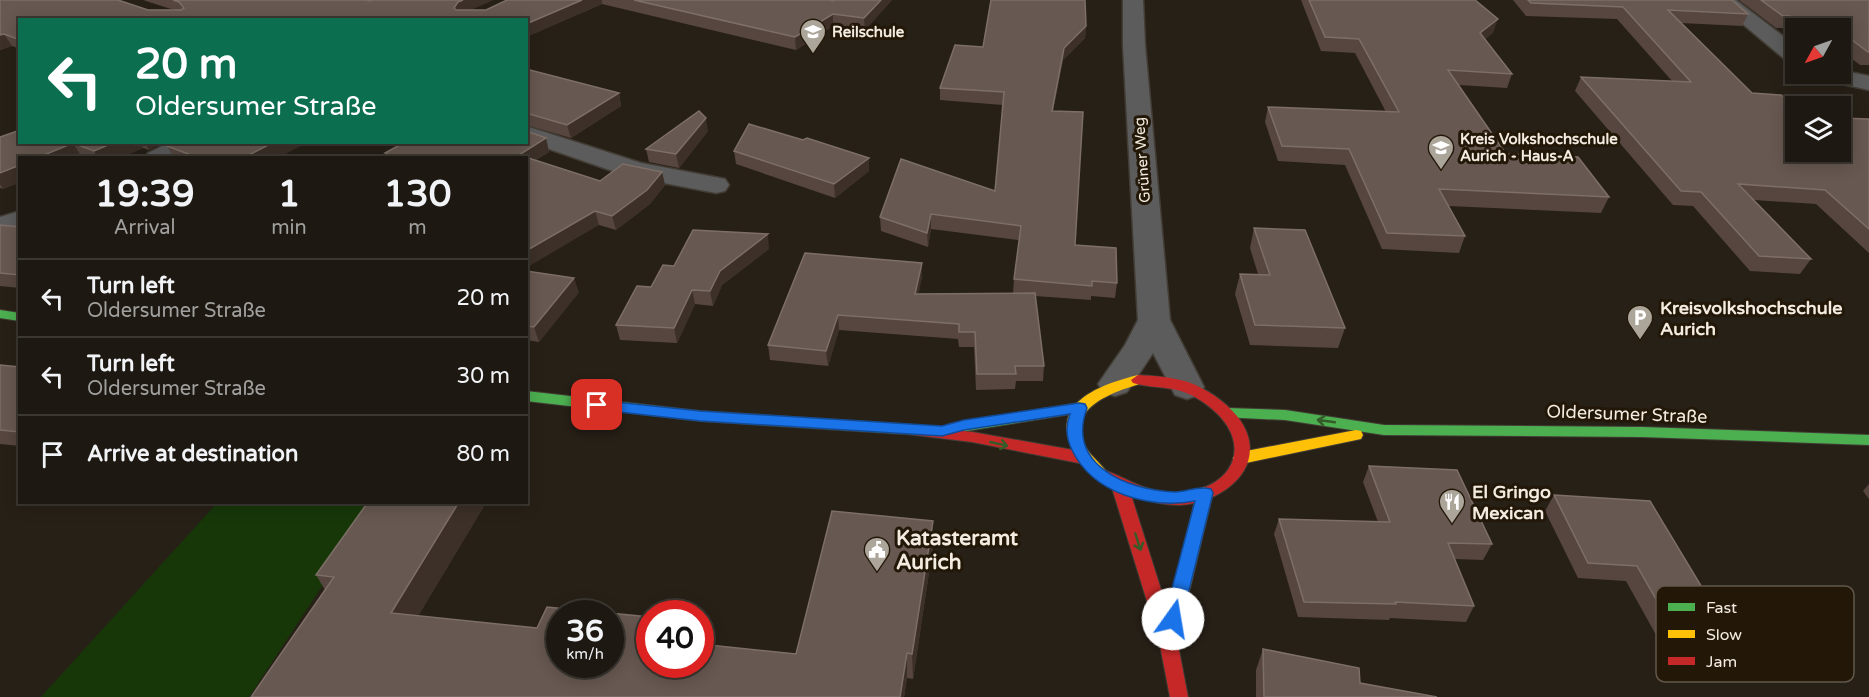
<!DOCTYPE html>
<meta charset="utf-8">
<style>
:root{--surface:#1d1811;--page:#2a251f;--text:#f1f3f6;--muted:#a0a09f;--line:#3b3731}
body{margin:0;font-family:"Varela Round",sans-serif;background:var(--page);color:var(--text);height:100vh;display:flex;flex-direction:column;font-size:22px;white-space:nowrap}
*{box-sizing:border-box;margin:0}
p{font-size:20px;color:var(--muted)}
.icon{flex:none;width:33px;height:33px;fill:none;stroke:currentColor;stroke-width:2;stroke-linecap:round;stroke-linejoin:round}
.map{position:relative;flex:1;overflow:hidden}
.drawer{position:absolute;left:18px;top:156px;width:510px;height:348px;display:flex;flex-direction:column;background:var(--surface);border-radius:0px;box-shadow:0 3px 15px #0003,0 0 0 2px var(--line)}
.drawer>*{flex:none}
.top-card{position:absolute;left:18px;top:18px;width:510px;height:126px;border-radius:0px;box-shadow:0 3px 15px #0003,0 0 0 2px var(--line);background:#0b6e4f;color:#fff;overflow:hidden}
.needle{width:39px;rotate:230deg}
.fabs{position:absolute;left:1785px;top:18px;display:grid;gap:12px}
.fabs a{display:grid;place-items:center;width:66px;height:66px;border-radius:0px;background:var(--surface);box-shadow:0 3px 15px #0003,0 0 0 2px var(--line);font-size:30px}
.speed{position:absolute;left:546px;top:600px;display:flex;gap:12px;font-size:30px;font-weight:700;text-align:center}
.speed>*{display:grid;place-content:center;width:78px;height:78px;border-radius:50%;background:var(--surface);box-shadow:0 3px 15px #0003,0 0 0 2px var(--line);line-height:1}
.speed small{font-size:15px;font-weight:400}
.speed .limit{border:9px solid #d22;background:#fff;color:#111}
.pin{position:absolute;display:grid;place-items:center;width:51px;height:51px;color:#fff;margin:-26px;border-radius:12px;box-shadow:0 3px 9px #0006}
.me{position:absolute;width:66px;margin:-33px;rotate:13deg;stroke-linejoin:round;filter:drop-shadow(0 0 4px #0008)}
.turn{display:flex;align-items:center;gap:21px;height:126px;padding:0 18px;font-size:27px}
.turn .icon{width:78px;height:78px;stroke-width:2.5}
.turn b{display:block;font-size:42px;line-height:51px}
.eta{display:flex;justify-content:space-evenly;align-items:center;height:102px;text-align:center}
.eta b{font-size:36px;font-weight:800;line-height:42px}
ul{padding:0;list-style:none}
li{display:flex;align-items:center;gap:18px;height:78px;padding:0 18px;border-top:2px solid var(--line)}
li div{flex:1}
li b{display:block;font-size:22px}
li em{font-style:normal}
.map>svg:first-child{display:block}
</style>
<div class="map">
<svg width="1869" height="697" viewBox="0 0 1869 697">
<rect width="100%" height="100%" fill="#272017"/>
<!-- green -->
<path fill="#173709" d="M217,503H377L249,697H41Z"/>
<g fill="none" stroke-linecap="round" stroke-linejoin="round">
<defs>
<g id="street">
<path d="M1123,0H1143L1145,45L1170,320L1204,387L1199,395L1187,399L1175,395L1153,353L1127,392L1115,396L1103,392L1098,384L1125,345L1138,320L1123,45Z"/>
<path d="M1714,0H1736L1796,46V63L1788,62Z"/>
<path d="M1840,70L1869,76V90L1820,79L1817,74H1840Z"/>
<path d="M526,126L641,163L725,179L729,185L725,191L716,193L627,176L526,141Z"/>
<path d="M170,142H203C191,161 164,158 145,158L148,153Z"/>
<path d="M20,211V229L0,235V217Z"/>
</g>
<g id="fast">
<path d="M0,310L20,313V321L0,318Z"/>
<path d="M526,391L700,411L904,424L909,425L911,429L909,433L904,434L700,421L526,401Z"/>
<path d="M1079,403L1084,404L1086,408L1084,412L954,433L949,432L947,428L949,424L954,423Z"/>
<path d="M1227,408L1285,410L1384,425L1642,427L1869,435V445L1642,437L1384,435L1285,420L1222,417L1220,413L1222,409Z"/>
</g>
<g id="slow">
<path d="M1138,375L1145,380L1143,383C1116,391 1064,407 1085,446C1091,457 1102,464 1109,475L1106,479H1096C1039,421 1072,391 1138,375Z"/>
<path d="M1356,430L1361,431L1363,435L1361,439L1241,464L1236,462L1233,458L1236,454L1241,452Z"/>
<path d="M1205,487L1211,489L1213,493L1178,638L1175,643L1169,646L1163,643L1160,638L1197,493L1199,489Z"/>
</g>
<g id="jam">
<path d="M1138,375C1155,376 1172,377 1188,382C1207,389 1224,401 1237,416C1273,462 1227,502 1180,505C1163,505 1147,501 1131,495L1177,640L1188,697H1170L1159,640L1112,488L1096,479L1093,475L1096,471L1101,469C1123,476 1141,490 1166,492C1230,498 1263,443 1203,402C1178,384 1159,390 1133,383L1131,380Z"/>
<path d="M904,424L972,432L1084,452L1089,454L1092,458L1089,462L1084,464L972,442L899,433L897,429L899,425Z"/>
</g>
</defs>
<!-- street casing -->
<use href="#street" stroke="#423d35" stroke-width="3"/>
<!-- fast casing -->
<use href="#fast" stroke="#423d35" stroke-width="2"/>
<!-- slow casing -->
<use href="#slow" stroke="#423d35" stroke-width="2"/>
<!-- jam casing -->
<use href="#jam" stroke="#423d35" stroke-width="2"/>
<!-- street -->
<use href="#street" fill="#5d5c5c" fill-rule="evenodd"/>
<!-- fast -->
<use href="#fast" fill="#4caf50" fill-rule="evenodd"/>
<!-- slow -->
<use href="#slow" fill="#ffc107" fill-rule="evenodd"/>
<!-- jam -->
<use href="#jam" fill="#c62828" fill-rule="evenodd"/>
</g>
<!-- wall -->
<g fill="#56463f">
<path d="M0,0L148,10H174L143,0H366L370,1L493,0L470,10H486L507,0H828L834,1L835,0H892L865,30L833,26L796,50L602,4L526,37V20H20V49L12,46L0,50Z"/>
<path d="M1301,0H1475L1493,33L1485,39L1512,74L1507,88L1459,85L1506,154L1609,197L1601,213L1449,206L1465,236L1459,253L1382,249L1345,165L1278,161L1265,122L1268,107L1386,112L1355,53L1321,51Z"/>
<path d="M1513,0H1732L1748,14L1742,26L1681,23L1796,152L1869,119V253L1816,204L1754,200L1811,259L1800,274L1750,271L1693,206L1673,205L1575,91L1581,77L1672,81L1617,19L1526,16Z"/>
<path d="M1739,0H1869V65H1860L1840,50V28H1796V38L1783,28H1776Z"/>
<path d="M1086,26L1085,38L1063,60L1053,111L1075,245L1117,283L1115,298L1091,296V300L1035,296L1044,366L1043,381H1016L1015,389L976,390L974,347H959L958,339L839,330L828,366L770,360L768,345L922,277L918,294L1013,293L1014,279L1019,240L931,229L928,247L881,231L880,217L995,191L1003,105L940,100V88L983,47Z"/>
<path d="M526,69L619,93L621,106L571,138L526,125Z"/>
<path d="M708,131L679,168L649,162L646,149Z"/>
<path d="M0,137L20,142H164L149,150L143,148L119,158H84L81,156L3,189L0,188Z"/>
<path d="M546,138L549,152L536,160L600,181L662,172L665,185L650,204L616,230L599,225L526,158H387L385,153Z"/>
<path d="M803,140L869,171L835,198L736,164L734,151Z"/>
<path d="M178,144L278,158H174L167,146Z"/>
<path d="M0,225L20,227V288L0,286Z"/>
<path d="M1254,228L1345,328L1338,348L1250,345L1235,294L1240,274H1258L1250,248Z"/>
<path d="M769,249L722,285L713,306L695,304L677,343L620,340L616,325L651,287L674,266Z"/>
<path d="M526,271L579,292L539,342L526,340Z"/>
<path d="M0,365L20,367V446L0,444Z"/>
<path d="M1369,466L1492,544L1483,560L1454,559L1474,606L1466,622L1390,618L1389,620L1298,617L1274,534L1279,519L1378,522L1363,482Z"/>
<path d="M1869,484V499L1863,491Z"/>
<path d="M1554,495L1733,639L1720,654L1665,651L1626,581L1578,578L1545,511Z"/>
<path d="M484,506L418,616L650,664L796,654L933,521V546L913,679L907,678L904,697H251L325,590L316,575Z"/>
<path d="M1263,649L1360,683L1437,697H1256V670Z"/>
</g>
<!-- shaded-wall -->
<g fill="#3c3028">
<path d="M463,0H493L462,14L454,8L458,2Z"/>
<path d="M582,0H602V4L526,37V24Z"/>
<path d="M881,0H892L865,30L864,18Z"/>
<path d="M833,14V26L796,50L795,37Z"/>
<path d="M1498,19L1493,33L1475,47L1480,33Z"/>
<path d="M1086,26L1085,38L1063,60L1050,124L1052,111L1064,48Z"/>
<path d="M4,34L12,46L0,50V35Z"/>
<path d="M619,93L621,106L571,138L567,125Z"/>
<path d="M706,118L708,131L679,168L676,154Z"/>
<path d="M546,138L549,152L526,166L519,155Z"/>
<path d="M115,142H140L143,148L119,158H98L94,151Z"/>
<path d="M145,142H164L149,150Z"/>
<path d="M274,142H308L278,158H243Z"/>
<path d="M73,143L81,156L79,158H37Z"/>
<path d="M869,158V171L835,198L834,184Z"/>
<path d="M20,165V183L3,189L0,184V173Z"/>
<path d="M662,172L665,185L650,204L616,230L612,216Z"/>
<path d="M595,211L599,225L526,268V251Z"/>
<path d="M931,214V229L928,247L927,233Z"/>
<path d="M768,234L769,249L722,285L713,306L710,291L720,271Z"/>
<path d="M922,263V277L916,308L915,294Z"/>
<path d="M574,278L579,292L539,342L534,327Z"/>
<path d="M692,290L695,304L677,343L674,328Z"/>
<path d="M838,315L839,330L828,366L826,351Z"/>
<path d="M459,502H482L484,506L405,638L391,613Z"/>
<path d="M933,521V546L913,679L912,654Z"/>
<path d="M907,653V678L904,697H900Z"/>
</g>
<!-- building -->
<g fill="#675851" stroke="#7d6f67" stroke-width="1.5" fill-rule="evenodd">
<path d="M0,0H118L148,10H181L184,8L179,2L173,0H366L370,1L372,0H463L458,2L454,8L456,10H486L507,0H582L526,24V20H20V40L4,34L0,35Z"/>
<path d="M634,0H828L834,1L835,0H881L864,18L833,14L795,37Z"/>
<path d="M991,0H1085L1086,26L1064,48L1052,111L1083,112L1075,245L1116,248L1117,283L1092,281V286L1014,279L1021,226L931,214L927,233L880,217L901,159L995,191L1004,92L940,88L955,45L983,47Z"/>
<path d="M1309,0H1475L1498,19L1480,33L1512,74L1448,70L1506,154L1578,157L1609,197L1439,189L1465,236L1387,233L1349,149L1282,146L1268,107L1399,112L1359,39L1325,37Z"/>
<path d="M1528,0H1732L1748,14L1668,10L1752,93L1781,95L1796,107V152H1840V118L1869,119V229L1825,190L1738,184L1811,259L1759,256L1701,192L1681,191L1581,77L1691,82L1623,7L1531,3Z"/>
<path d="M1761,0H1869V52H1868L1844,34H1840V28H1806L1790,16H1783Z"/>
<path d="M526,69L619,93L567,125L526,113Z"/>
<path d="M699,111L706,118L676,154L646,149Z"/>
<path d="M749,124L803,140L807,138L869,158L834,184L734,151Z"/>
<path d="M20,130V142H115L94,151L73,143L37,158H20V165L0,173V137Z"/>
<path d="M526,131L546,138L519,155L600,181L623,164L662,172L647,190L612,216L595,211L526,251V158H398L385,153L405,142H526Z"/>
<path d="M181,142H274L243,158H199L167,146Z"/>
<path d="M0,225L20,227V275L0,273Z"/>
<path d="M1254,228L1305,230L1345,328L1255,325L1240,274L1270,275Z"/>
<path d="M693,230L768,234L720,271L710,291L692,290L674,328L616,325L637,286L651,287L663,265L674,266Z"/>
<path d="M805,253L922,263L915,294L1035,293L1044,366H1015L1016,374H977L975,332H959V324L838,315L826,351L768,345Z"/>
<path d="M526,271L574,278L534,327L526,326Z"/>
<path d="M0,365L20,367V432L0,430Z"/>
<path d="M1369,466L1457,470L1492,544L1448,543L1474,606L1395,602L1396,604L1304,602L1279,519L1390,522Z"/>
<path d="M1554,495L1650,501L1733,639L1677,636L1637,566L1588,563Z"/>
<path d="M368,502H459L391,613L537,628L547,607L650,617V664H700V644L796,654L832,511L933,521L912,654L907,653L900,697H251L334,577L316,575ZM560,614H610V664H560Z"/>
<path d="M1263,649L1359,668L1360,683L1437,697H1264Z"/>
</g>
<!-- one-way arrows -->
<defs><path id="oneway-shaft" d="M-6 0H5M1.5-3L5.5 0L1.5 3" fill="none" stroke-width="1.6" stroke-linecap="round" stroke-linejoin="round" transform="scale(1.5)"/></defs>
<g stroke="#355c28">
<use href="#oneway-shaft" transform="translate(1326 421) rotate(-172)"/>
<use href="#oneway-shaft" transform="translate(999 444) rotate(13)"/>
<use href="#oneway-shaft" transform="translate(1138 542) rotate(72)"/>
</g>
<!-- route -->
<path fill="#1a73e8" stroke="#114b97" stroke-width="1.5" d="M597,400L700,411L942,426L964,420L1079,403L1085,404L1087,408C1066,465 1127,490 1174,492C1186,492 1199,485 1211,489L1213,493L1182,619L1179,624L1173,626L1167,624L1164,619L1195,501C1150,509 1093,494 1072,450C1066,438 1065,427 1070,414L964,430L942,436L700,421L592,409L590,405Z"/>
<!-- icons -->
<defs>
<symbol id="school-pin" viewBox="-11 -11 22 30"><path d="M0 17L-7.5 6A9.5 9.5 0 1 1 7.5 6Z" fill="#aca59a" stroke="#231808"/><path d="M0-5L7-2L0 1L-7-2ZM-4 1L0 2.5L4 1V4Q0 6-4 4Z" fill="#fff"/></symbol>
<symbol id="university-pin" viewBox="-11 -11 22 30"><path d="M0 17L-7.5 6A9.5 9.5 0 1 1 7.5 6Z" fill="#aca59a" stroke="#231808"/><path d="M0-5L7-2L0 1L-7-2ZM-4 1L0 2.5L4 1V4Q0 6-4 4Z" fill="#fff"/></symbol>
<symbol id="parking-pin" viewBox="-11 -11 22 30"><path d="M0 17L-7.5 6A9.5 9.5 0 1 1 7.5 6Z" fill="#aca59a" stroke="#231808"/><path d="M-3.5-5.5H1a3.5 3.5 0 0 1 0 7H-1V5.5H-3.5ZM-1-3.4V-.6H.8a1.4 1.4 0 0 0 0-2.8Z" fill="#fff"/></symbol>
<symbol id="restaurant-pin" viewBox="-11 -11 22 30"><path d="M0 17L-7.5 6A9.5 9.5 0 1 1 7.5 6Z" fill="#aca59a" stroke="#231808"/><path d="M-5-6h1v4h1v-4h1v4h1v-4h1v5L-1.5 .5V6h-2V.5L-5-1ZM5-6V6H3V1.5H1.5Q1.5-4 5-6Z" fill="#fff"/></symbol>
<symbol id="civic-pin" viewBox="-11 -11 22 30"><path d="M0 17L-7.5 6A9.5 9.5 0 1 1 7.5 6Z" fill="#aca59a" stroke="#231808"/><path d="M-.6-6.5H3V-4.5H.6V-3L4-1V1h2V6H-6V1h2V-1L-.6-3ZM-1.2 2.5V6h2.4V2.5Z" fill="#fff"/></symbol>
</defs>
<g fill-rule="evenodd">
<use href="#school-pin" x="798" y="17" width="30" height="40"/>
<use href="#university-pin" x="1426" y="133" width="30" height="40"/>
<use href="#parking-pin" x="1625" y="303" width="30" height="40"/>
<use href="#restaurant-pin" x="1437" y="487" width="30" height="40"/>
<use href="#civic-pin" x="862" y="535" width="30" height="40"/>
</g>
<g text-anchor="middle" stroke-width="6" stroke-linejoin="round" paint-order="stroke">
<!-- far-poi labels -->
<g font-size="15" font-weight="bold" fill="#f4ece1" stroke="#231808" text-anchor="start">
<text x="832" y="37">Reilschule</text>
<text x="1460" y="144">Kreis Volkshochschule<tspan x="1460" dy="17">Aurich - Haus-A</tspan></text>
</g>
<!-- far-street labels -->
<g font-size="15" fill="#f4ece1" stroke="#231808">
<text transform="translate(1142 160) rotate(-94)" y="5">Grüner Weg</text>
</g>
<!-- poi labels -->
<g font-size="18" font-weight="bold" fill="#f4ece1" stroke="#231808" text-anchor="start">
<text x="1660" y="314">Kreisvolkshochschule<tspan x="1660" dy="21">Aurich</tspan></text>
<text x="1472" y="498">El Gringo<tspan x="1472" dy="21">Mexican</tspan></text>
</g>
<!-- street labels -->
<g font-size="18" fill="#f4ece1" stroke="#231808">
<text transform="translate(1627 414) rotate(2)" y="6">Oldersumer Straße</text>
</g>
<!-- near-poi labels -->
<g font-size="21" font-weight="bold" fill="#f4ece1" stroke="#231808" text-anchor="start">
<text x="896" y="545">Katasteramt<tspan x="896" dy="24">Aurich</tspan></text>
</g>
</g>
<!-- legend -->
<rect x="1656" y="586" width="198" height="96" rx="9" fill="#231808" stroke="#625849" stroke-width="1.5"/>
<rect x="1668" y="603" width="27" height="8" fill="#4caf50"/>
<rect x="1668" y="630" width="27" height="8" fill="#ffc107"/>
<rect x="1668" y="657" width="27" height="8" fill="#c62828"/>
<g font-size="16" fill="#f4ece1">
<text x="1706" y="613">Fast</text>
<text x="1706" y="640">Slow</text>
<text x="1706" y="667">Jam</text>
</g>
</svg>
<div class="fabs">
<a><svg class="needle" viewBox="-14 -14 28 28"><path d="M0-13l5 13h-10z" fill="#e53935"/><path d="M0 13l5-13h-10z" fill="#a0a09f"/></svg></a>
<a><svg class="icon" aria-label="layers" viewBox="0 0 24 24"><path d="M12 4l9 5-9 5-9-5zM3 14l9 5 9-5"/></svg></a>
</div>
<div class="speed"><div>36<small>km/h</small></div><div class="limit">40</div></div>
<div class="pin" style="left:597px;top:405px;background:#d93025"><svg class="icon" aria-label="arrive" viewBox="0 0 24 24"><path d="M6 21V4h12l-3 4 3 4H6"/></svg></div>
<svg class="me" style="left:1173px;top:619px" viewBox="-20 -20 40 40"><circle r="19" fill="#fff"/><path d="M0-13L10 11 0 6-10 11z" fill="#1a73e8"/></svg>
<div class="top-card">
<div class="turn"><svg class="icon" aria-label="left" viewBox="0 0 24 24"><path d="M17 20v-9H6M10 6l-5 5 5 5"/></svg><div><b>20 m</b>Oldersumer Straße</div></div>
</div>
<section class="drawer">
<div class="eta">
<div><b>19:39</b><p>Arrival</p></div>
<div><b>1</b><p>min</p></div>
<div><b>130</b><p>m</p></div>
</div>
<ul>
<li><svg class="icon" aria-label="left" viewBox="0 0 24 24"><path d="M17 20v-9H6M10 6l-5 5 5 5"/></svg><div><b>Turn left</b><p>Oldersumer Straße</p></div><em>20 m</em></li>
<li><svg class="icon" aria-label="left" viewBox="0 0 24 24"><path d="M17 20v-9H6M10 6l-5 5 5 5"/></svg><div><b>Turn left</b><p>Oldersumer Straße</p></div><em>30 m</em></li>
<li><svg class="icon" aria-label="arrive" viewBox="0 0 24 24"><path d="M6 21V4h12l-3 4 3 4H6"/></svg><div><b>Arrive at destination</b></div><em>80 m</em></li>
</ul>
</section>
</div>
